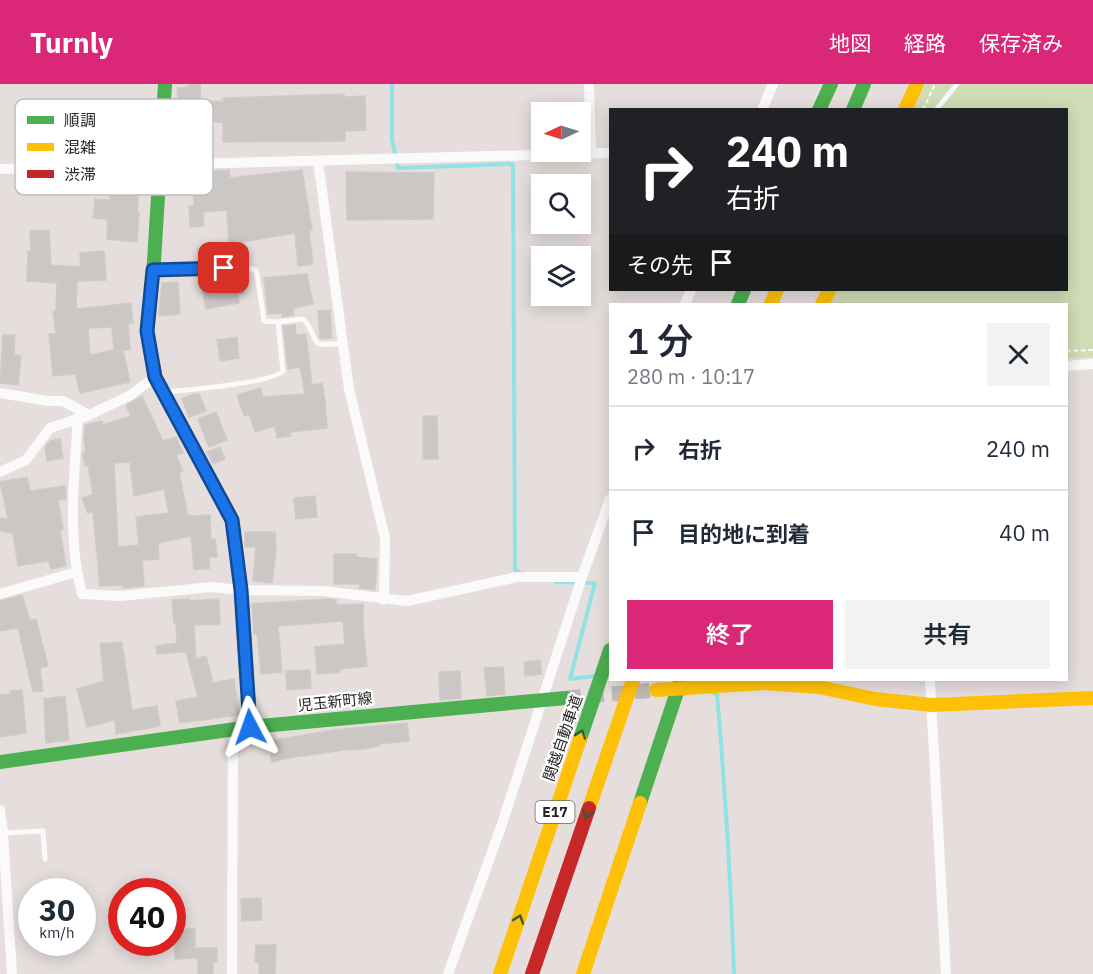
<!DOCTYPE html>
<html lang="ja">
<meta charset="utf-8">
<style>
:root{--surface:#fff;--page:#f2f2f3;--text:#1f2937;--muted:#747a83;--line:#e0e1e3;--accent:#db2777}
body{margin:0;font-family:"IBM Plex Sans","Noto Sans JP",sans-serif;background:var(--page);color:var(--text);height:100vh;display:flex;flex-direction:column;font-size:22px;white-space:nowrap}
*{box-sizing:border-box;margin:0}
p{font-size:20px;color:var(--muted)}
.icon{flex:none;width:33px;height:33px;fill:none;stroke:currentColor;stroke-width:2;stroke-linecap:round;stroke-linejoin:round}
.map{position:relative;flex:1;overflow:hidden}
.panel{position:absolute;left:609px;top:219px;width:459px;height:378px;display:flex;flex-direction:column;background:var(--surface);border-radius:0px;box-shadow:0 3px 15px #0003}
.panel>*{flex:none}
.banner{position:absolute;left:609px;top:24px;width:459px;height:183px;border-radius:0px;box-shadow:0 3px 15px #0003;background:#202124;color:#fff;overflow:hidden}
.needle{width:39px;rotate:266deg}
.tools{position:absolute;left:531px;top:18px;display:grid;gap:12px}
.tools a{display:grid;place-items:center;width:60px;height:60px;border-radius:0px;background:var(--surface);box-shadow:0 3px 15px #0003;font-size:30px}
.speed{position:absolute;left:18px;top:794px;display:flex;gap:12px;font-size:30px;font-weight:700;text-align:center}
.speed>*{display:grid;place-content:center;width:78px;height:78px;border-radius:50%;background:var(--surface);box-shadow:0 3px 15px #0003;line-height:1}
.speed small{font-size:15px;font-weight:400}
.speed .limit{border:9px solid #d22;background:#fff;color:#111}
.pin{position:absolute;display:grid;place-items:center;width:51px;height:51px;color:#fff;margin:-26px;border-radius:12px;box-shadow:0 3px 9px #0006}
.me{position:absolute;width:66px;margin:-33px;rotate:356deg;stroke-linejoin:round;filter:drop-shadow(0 0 4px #0008)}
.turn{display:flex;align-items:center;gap:21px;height:126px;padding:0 18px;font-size:27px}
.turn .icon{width:78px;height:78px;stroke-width:2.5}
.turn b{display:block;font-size:42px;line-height:51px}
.then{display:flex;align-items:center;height:57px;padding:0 18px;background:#0003;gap:12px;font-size:22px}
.round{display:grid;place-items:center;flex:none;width:63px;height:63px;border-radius:0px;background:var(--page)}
.overview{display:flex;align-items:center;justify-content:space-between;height:102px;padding:0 18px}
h1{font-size:36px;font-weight:600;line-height:45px}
.button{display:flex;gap:12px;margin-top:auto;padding:12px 18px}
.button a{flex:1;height:69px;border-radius:0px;background:var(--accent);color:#fff;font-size:24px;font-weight:600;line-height:69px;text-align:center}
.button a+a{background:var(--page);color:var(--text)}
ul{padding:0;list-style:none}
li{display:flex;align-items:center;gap:18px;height:84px;padding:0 18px;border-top:2px solid var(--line)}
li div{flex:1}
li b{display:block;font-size:22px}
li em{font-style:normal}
header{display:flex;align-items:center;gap:36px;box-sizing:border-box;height:84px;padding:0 30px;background:var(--accent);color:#fff}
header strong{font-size:28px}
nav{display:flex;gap:33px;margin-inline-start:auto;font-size:21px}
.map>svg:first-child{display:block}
</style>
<header>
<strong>Turnly</strong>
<nav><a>地図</a><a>経路</a><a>保存済み</a></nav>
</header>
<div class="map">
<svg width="1093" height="890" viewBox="0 0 1093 890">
<rect width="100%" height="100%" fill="#e5dedc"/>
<!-- green -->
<path fill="#d1ddb6" d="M926,0H1093V273L1067,274L1066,220H829L836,206H1066V26L914,25Z"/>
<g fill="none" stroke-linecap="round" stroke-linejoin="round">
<!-- stream -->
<g stroke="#93e2e3" stroke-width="4">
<path d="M392,0V55L398,84L513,80L515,486L523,490"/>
<path d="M556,498L595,499L570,595L595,592"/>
<path d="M714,609L717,610C725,704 731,797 734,890"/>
</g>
</g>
<!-- building -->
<g fill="#cbc7c5" stroke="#d0cac8" stroke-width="1.5" fill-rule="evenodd">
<path d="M188,0H200L201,18L223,17V14L344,10V13L365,12L366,46L345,47V57L223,58V38L193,39V41H190L192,65L171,67L173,28L179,27L177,4L188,3Z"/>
<path d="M229,86L230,94L302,86L312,146L309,147L313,180L298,182L295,149L243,158L244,176H239L240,179L225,180L224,177H222L221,165H229L227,126L203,128L204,142L190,143L189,122H194L193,101L170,103L169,88Z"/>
<path d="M346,88L434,89L433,135L347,136Z"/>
<path d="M121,92L140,94L137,128H139L137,158L107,155L108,135L93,134L95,115L110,116L111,99L120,100Z"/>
<path d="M49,146L51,181L81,183L80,169L104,167L106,196L77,197L76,225L131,219L133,239H128L130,266H123L130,298L80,309L76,290L53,292L49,250H56L53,228L56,227L57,199L27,197L28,167H31L30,147ZM112,243L114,266L90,271L88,244Z"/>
<path d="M226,189H241L244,209L238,210L239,219L206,225L202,203L228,199Z"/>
<path d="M307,190L313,220L293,224L294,231L282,233V229L268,230L264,194Z"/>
<path d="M178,198L180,230L159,232L162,199Z"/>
<path d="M330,226L332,254L320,255L318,227Z"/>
<path d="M295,241L296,251L306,250L312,301L322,299L325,316L327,344L290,348L291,352L277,354L275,342L255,348L249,330L244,332L237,311L260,304L263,313L305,310L300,283L288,285L283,242Z"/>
<path d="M3,251H15L14,271L21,272L18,301L0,299Z"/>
<path d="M237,253L239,274L220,277L217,256Z"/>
<path d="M194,310H199L206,327L189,333L182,315Z"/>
<path d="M142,312L163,357L176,353L183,369L176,371L183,387L179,389L188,432L210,431L211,456L215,455L217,473H209L210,484L194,486L191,452L158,459L159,475L142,476L144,502L124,504V501L100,502L93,427L88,429L82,414L93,410L88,381L85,382L83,372V368L86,367L84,355L85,341L102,337L103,341L131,332L126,321ZM130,378L134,412L164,405L169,429L136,433L139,461L118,463L114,379Z"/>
<path d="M216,328L227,356L209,363L198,335Z"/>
<path d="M423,332H437L438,375H423Z"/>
<path d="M60,355L63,374L47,377L45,364L50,357Z"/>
<path d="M220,363L225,375L213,380L207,368Z"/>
<path d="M27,393L30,407L65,402L66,415L58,416L63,445L60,446L66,482L51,485L49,477L18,482L13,449L0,447V434L8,435L0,398Z"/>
<path d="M315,412L317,433L296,435L294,414Z"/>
<path d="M245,448H275L276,468L272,499L253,497L256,463H245Z"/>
<path d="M334,470H356V473L377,475L375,506L359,504L360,500H334Z"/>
<path d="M22,511L30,537L36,535L48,582L40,584L43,607L33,608L18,544L0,547V517Z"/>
<path d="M189,515V517L219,515L220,540L194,541L196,575L206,572L213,599L234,595L239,631L180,639L176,617L198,613L186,568L157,570L156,562L177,559L176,538L174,539L172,516Z"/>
<path d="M327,515L336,516V521L363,520V542L367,582L340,585V588L317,590L315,563L345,560L343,537L278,542L282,588L261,590L257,550H254L252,520Z"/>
<path d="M122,558L132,626L157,622L160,642L116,650L115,636L87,643L77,605L104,597L100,560Z"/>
<path d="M540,576L542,590L525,592L524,578Z"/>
<path d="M503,583L505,610L487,612L484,584Z"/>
<path d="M310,586L311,604L287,606L286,587Z"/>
<path d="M460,587L461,614L440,616L439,588Z"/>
<path d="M22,606L26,649L0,653V611L11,610L10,607Z"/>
<path d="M65,612L69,656L46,659L44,615Z"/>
<path d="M407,639L409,657L379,660V662L363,665L344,666L288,674L272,678L269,657L333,646Z"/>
<path d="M261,814L262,836L242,837L241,815Z"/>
<path d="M175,845H195V864H217V878H213V890H198V874L175,875Z"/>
<path d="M256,861H276L275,890H259V879L255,878Z"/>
</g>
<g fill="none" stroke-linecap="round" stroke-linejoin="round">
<!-- secondary-tunnel -->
<path stroke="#bfb9b8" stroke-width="15" stroke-dasharray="15 8" stroke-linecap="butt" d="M566,614L656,606"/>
<!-- path -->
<g stroke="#fbfafa" stroke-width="2" stroke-dasharray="4.5 3" stroke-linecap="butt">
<path d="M923,26L935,0"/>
<path d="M1066,267L1093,266"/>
</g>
<!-- lane -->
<g stroke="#fbfafa" stroke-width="5">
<path d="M936,26L957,0"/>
<path d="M156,186L248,184L255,186L257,190L264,237L278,238L283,287C273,299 186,306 165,308"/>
<path d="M278,238L303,235C323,257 304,264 343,259"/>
<path d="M3,749L43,747L45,775"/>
</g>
<!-- street -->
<g stroke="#fbfafa" stroke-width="10">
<path d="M589,0L591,69"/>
<path d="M762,26L773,0"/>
<path d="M318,77L349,305L385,454L384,516"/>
<path d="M0,85L610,69"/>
<path d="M685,220L691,206"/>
<path d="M1066,282L1093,280"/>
<path d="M0,309L48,317H63L89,331"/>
<path d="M78,334C74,392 67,454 82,510L120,512L212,503L241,506L323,507L407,517L517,493H582"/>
<path d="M0,388L26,376L50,344L89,331L129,312L155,293"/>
<path d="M0,510L76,488"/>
<path d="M930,596L946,890"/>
<path d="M0,726L3,749L12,890"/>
<path d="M232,890L233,645"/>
<path d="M448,890L502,740L582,493L610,415"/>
</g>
<!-- fast -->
<g stroke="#4caf50" stroke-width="14">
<path d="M165,0L154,177L147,247L155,293L232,436L241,506L250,643"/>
<path d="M819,26L831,0"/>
<path d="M853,26L864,0"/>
<path d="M738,220L744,206"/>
<path d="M580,655L610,566"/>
<path d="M0,678L250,643L566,614"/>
<path d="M640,719L681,596"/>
</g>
<!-- slow -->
<g stroke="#ffc107" stroke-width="14">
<path d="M905,26L917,0"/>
<path d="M771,220L777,206"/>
<path d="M822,220L829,206"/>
<path d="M656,606L765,599L819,603L875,615L932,621L1093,614"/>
<path d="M589,724L633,596"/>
<path d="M500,890L580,655"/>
<path d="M583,890L640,719"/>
</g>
<!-- jam -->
<path stroke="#c62828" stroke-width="14" d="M532,890L589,724"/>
</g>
<!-- one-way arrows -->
<defs><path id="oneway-chevron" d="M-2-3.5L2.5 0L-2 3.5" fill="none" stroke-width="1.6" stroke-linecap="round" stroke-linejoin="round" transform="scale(1.5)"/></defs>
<g stroke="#355d37">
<use href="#oneway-chevron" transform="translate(581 650) rotate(-71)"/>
<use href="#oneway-chevron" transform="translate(587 730) rotate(109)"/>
<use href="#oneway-chevron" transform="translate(519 835) rotate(-71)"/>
</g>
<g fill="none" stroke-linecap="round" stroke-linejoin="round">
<defs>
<path id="route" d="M224,184L153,186L147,247L155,293L232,436L241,506L250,643"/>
</defs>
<!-- route casing -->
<use href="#route" stroke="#114b97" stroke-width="15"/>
<!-- route -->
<use href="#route" stroke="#1a73e8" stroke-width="10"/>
</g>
<g text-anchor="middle" stroke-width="4.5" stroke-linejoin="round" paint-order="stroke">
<!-- shield labels -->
<rect fill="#fff" stroke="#676767" stroke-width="1.5" x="535.5" y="717" width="39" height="22" rx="4.5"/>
<g font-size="14" font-weight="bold" fill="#262626">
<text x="555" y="733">E17</text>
</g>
<!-- street labels -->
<g font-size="15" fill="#262626" stroke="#fff">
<text transform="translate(335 618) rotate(-6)" y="5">児玉新町線</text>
<text transform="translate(563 654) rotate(-71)" y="5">関越自動車道</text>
</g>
</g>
<!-- legend -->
<rect x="15" y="15" width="198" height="96" rx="9" fill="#fff" stroke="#bebebe" stroke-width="1.5"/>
<rect x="27" y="32" width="27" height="8" fill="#4caf50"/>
<rect x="27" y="59" width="27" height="8" fill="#ffc107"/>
<rect x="27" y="86" width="27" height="8" fill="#c62828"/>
<g font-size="16" fill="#262626">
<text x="64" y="42">順調</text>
<text x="64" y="69">混雑</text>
<text x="64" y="96">渋滞</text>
</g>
</svg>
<div class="tools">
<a><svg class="needle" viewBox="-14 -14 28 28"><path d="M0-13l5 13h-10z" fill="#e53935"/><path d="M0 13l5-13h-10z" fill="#747a83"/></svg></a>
<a><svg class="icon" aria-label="search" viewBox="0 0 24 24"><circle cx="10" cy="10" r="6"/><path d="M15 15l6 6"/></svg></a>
<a><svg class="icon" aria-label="layers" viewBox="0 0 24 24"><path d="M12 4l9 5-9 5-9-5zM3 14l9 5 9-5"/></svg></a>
</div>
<div class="speed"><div>30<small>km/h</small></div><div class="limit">40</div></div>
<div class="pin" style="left:224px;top:184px;background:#d93025"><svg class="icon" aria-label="arrive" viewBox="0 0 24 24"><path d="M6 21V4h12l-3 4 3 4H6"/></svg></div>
<svg class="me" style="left:250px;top:643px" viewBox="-20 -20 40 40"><path d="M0-17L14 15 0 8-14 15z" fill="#1a73e8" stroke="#fff" stroke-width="4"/></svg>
<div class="banner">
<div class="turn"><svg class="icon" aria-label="right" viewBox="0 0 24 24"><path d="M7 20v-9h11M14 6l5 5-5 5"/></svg><div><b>240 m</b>右折</div></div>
<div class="then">その先<svg class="icon" aria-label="arrive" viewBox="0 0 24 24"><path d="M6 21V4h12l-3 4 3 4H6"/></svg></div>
</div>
<section class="panel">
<div class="overview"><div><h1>1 分</h1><p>280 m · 10:17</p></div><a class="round"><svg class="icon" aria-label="close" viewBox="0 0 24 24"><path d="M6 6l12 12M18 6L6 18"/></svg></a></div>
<ul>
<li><svg class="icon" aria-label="right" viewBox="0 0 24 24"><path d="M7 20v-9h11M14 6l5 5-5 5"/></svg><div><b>右折</b></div><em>240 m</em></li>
<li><svg class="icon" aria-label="arrive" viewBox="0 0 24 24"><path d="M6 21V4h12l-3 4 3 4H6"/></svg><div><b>目的地に到着</b></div><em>40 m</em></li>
</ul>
<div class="button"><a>終了</a><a>共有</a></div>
</section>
</div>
